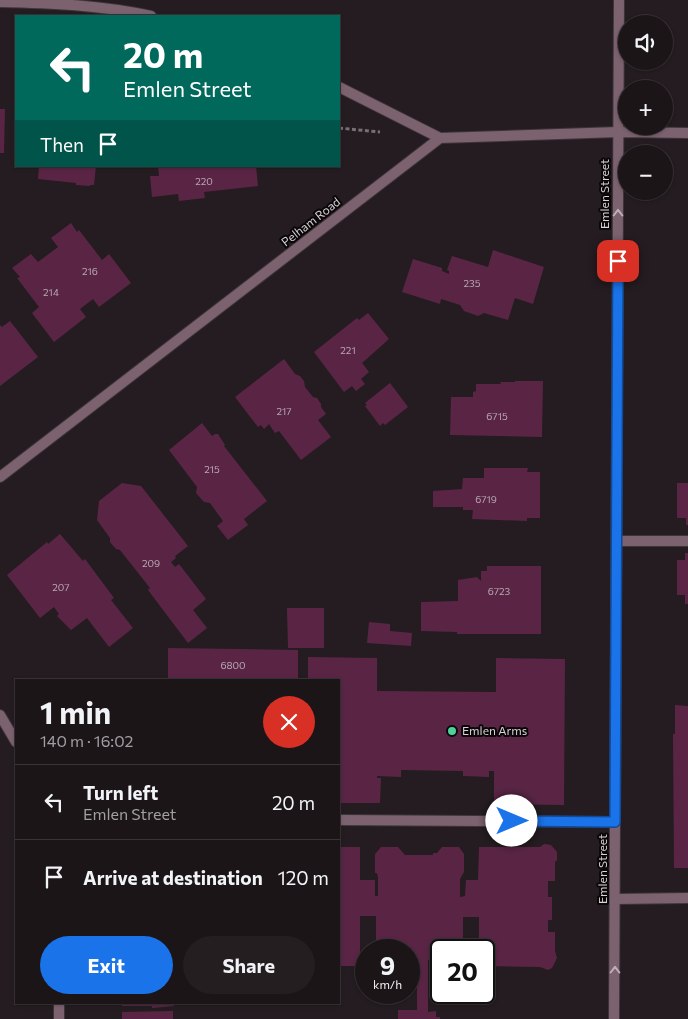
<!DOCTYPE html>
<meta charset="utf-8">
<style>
:root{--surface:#1b1518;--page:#241e21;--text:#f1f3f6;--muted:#a09fa2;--line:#393437;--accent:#1a73e8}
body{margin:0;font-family:Commissioner,sans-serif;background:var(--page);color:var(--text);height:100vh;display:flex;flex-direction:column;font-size:19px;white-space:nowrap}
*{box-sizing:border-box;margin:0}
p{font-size:16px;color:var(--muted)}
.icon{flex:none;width:28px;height:28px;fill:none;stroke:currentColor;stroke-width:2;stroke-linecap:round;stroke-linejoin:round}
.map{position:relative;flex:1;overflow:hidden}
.side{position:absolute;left:15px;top:679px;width:325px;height:325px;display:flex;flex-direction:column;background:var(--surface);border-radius:0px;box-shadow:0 1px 4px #0004,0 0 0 1px var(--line)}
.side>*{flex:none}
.top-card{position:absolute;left:15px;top:15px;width:325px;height:152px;border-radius:0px;box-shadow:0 1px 4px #0004,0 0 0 1px var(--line);background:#00695c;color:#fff;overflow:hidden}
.tools{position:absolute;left:618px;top:15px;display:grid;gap:10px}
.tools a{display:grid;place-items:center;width:55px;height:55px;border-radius:50%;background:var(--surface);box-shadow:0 1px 4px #0004,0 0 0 1px var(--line);font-size:25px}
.speed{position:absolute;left:355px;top:939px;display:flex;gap:10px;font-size:25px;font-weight:700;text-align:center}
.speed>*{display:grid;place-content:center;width:65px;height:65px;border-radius:50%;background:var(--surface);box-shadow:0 1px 4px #0004,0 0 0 1px var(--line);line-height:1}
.speed small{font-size:12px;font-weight:400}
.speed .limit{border:2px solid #111;border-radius:8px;background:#fff;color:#111}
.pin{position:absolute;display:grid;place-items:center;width:42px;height:42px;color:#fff;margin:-21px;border-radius:10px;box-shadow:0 2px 8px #0006}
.me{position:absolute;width:55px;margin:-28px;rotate:90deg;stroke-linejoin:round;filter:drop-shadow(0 0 4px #0008)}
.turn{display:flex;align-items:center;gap:18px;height:105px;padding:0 25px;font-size:22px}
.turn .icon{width:65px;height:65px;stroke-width:2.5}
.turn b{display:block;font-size:35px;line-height:42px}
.then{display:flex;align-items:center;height:48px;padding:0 25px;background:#0003;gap:10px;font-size:19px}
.round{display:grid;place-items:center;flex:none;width:52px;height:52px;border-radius:26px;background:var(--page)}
.overview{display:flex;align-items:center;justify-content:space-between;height:85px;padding:0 25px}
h1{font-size:30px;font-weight:700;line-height:38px}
.primary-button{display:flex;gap:10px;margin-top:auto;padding:10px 25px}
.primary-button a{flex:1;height:58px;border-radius:30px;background:var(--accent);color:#fff;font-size:20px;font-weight:700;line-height:58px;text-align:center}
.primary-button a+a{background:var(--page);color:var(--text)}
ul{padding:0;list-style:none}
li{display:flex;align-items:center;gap:15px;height:75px;padding:0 25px;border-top:1px solid var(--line)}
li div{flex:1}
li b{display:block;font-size:19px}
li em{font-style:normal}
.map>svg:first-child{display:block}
</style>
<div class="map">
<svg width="688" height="1019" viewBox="0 0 688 1019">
<rect width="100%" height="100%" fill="#241c20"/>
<!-- building -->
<g fill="#5a2545">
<path d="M0,109H5L4,153H0Z"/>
<path d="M39,166H96L94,185H90V186L76,185V183L38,179Z"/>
<path d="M158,166H256L258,186L204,192L205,198L179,201L178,194L152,197L150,176H159Z"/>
<path d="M71,223L77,232L79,230L102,260L109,254L131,283L99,307L93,299L80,309L86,317L54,342L32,313L39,307L17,278L20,277L12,268L31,254L38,262L58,247L51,238Z"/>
<path d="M493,250L544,267L533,304L515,298L508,320L484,313L478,316L464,311L460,305L441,299L440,304L402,292L413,259L442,268V271L449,274V271L447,270L452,256L488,267Z"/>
<path d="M368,313L389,339L362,363L369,372L361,379L365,384L356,391L352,386L344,392L314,352L357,318L359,320Z"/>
<path d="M10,321L38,357L0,386V325L2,327Z"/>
<path d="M284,359L295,374L300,376L304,381L305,387L313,397L317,398L321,404V407L326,414L318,420L331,437L301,460L279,431L275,433L269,424L264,429L261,425L258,427L235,397Z"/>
<path d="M515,381H543L542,437L450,435L451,397H473V392L476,391V384H501L500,382H515Z"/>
<path d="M390,383L408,407L385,425L383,423L380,426L365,406L367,405L365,403Z"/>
<path d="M202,423L212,436L215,434H218L225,445L224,446L267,501L244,519L248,525L228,540L217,526L223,521L210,503L204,502L196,493L197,487L169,450Z"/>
<path d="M484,468H528L527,472H540V518H527V521L472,519L473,510H463V507H433V491L462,489L463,478H484Z"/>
<path d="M122,483L141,486L188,546L175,556L176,558L171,562L175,567L179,564L206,599L193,610L207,628L188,643L148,590L150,588L120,550L116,549L110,542V538L97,520L99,501Z"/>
<path d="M677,483H688V525H686V518H677Z"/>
<path d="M60,534L83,561L85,559L114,598L111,600L133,628L109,647L87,618L71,630L57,616L59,614L54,607L40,618L7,575L47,542L48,544Z"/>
<path d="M685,553H688V604H685V595H677V560H685Z"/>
<path d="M487,566H541V634H457V632L421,631V602L458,601V580L477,577L481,581V571H487Z"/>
<path d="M287,608H324V648H288Z"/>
<path d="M369,622L390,624V631L412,633L411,646L367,643Z"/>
<path d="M168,648L298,650V680H168Z"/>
<path d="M308,657L377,658V691L496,692V658L565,659L564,805L494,804V771H489V777L463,776V771L401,770V777L377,776V778H381L380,803H339V680H308Z"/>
<path d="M675,705L688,706V868H674L673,734H675Z"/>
<path d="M544,844L551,845L557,852V860L555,862V881H548V897H552V920H548V932H555V951L557,958L552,968L548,970L540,967L484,966V950H479V917H463V950H441V961L428,960V1012L436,1011V1017H440V1019H398V1010H417V960H409V950H376V916H360V966H339V847H360V880H375V896H378V877L377,873H375V854L381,847H398L405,855H433V853H437L442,847H459L464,854V872L460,879V897L465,896L466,880H478L479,847H540Z"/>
<path d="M122,1002H174V1006L152,1008V1006H122Z"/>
<path d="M173,1011V1019H122V1012Z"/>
</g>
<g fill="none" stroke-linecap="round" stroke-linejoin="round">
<defs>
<g id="lane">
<path d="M617,541H688"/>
<path d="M340,820L615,822"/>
<path d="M615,899L688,898"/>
</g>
<g id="street">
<path d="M0,2C50,3 101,5 151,16"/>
<path d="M339,87L440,138"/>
<path d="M0,477L440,138L618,132L688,133"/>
<path d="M0,715L16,742"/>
<path d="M59,1019V1002"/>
<path d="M614,1019L619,0"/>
</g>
</defs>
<!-- lane casing -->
<use href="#lane" stroke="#3d3639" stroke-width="12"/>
<!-- street casing -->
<use href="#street" stroke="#3d3639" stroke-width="12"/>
<!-- path -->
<path stroke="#766f73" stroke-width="3" stroke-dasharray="4 2.5" stroke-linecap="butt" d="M339,128L380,132"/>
<!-- lane -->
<use href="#lane" stroke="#7c616f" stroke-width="10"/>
<!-- street -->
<use href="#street" stroke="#7c616f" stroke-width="10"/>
</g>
<!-- one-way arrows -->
<defs><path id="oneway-chevron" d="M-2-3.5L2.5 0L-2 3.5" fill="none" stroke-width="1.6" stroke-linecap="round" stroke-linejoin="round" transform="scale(1.25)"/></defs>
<g stroke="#bdb1b7">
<use href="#oneway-chevron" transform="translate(618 213) rotate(-90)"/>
<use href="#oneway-chevron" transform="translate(615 970) rotate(-90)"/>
</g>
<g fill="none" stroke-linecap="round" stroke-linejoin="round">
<defs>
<path id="route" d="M512,821L615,822L618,261"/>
</defs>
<!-- route casing -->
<use href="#route" stroke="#114b97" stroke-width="12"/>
<!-- route -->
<use href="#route" stroke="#1a73e8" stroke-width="9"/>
</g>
<!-- markers -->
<circle fill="#4cd39b" stroke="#0b0709" stroke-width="2" cx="452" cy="731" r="5"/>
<g text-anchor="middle" stroke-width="4" stroke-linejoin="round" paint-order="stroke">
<!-- number labels -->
<g font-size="10" fill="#b9a8b2">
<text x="204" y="185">220</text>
<text x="90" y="275">216</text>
<text x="472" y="287">235</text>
<text x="51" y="296">214</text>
<text x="348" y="354">221</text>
<text x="284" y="415">217</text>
<text x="497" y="420">6715</text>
<text x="212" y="473">215</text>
<text x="486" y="503">6719</text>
<text x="151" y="567">209</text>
<text x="61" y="591">207</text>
<text x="499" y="595">6723</text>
<text x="233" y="669">6800</text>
</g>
<!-- street labels -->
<g font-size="12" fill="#d9d3d6" stroke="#0b0709">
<text transform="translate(605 194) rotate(-90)" y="4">Emlen Street</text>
<text transform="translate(311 222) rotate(-38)" y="4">Pelham Road</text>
<text transform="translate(603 869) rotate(-90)" y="4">Emlen Street</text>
</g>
<!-- poi labels -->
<g font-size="12" fill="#d9d3d6" stroke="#0b0709" text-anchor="start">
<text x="462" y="735">Emlen Arms</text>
</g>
</g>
</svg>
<div class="tools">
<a><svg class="icon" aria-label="sound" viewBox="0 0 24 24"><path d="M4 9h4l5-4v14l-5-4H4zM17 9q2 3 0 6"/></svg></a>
<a>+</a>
<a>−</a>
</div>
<div class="speed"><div>9<small>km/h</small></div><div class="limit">20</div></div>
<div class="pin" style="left:618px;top:261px;background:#d93025"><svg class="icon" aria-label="arrive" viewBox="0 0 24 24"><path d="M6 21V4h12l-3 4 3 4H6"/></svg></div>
<svg class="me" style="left:512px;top:821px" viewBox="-20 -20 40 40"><circle r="19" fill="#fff"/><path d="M0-13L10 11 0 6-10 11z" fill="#1a73e8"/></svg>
<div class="top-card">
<div class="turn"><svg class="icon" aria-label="left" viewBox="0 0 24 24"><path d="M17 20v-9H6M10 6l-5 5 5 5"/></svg><div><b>20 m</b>Emlen Street</div></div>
<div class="then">Then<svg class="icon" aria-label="arrive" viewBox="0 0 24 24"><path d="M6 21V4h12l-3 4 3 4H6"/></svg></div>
</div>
<section class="side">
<div class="overview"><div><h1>1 min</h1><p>140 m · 16:02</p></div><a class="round" style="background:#d93025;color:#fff"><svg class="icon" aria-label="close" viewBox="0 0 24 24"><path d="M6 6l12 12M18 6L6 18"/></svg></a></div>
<ul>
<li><svg class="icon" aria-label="left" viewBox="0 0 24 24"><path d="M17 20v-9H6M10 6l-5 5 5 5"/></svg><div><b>Turn left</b><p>Emlen Street</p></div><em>20 m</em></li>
<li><svg class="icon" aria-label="arrive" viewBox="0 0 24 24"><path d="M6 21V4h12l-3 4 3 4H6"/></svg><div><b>Arrive at destination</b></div><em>120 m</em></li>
</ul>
<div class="primary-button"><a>Exit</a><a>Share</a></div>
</section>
</div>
